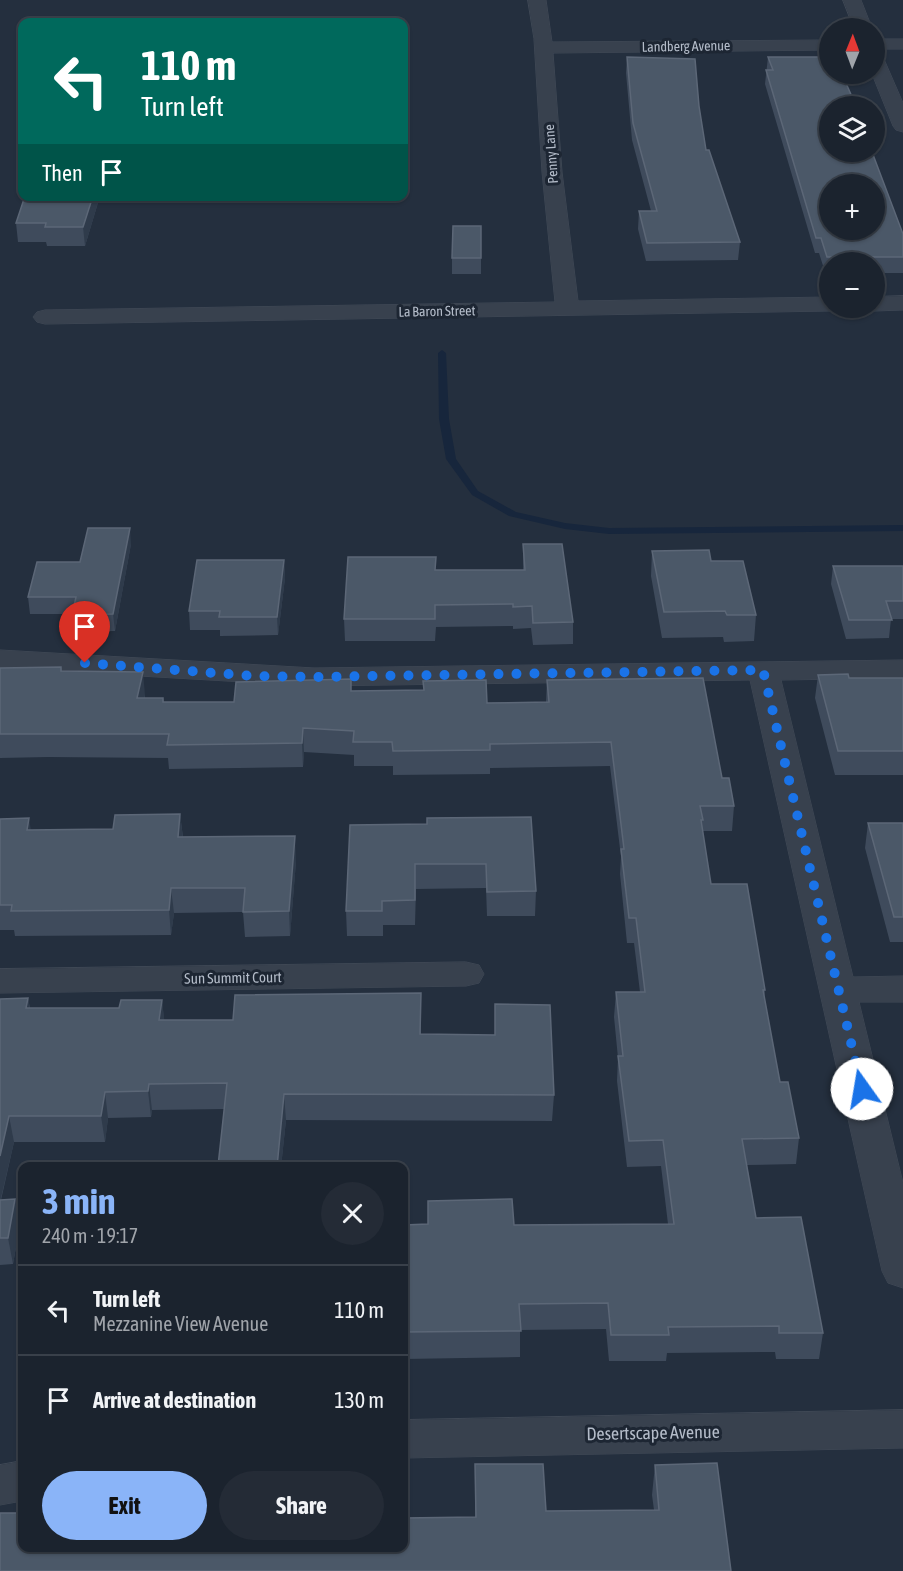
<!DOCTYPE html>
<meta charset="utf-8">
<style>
:root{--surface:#1b232e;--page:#242b36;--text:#f1f3f6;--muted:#a0a4aa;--line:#39404a;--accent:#8ab4f8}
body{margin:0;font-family:"Asap Condensed",sans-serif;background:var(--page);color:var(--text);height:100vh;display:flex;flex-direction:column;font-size:22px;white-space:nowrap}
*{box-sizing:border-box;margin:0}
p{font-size:20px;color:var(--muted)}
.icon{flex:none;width:33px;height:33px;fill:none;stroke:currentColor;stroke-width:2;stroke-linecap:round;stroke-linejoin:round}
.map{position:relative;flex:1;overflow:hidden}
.sheet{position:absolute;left:18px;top:1162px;width:390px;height:390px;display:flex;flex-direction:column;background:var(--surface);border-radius:12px;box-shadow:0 2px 4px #0004,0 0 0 2px var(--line)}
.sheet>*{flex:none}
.hud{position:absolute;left:18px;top:18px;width:390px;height:183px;border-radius:12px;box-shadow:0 2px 4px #0004,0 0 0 2px var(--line);background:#00695c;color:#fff;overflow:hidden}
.needle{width:39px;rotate:1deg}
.controls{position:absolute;left:819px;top:18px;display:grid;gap:12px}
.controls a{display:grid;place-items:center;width:66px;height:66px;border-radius:50%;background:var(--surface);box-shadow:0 2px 4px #0004,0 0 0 2px var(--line);font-size:30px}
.pin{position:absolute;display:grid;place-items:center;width:51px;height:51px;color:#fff;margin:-62px -26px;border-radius:50% 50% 50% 0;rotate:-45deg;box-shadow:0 0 6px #0007}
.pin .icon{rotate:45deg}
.me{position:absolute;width:66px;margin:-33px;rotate:347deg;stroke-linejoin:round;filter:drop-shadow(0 0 4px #0008)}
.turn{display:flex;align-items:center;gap:21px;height:126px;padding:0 24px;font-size:27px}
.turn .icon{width:78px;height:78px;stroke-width:2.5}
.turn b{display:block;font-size:42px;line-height:51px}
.then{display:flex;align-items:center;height:57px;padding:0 24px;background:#0003;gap:12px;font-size:22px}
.round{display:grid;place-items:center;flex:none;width:63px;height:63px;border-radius:32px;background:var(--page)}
.head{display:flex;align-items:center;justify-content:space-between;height:102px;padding:0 24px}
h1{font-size:36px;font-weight:700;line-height:45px;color:var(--accent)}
.action{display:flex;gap:12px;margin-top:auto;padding:12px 24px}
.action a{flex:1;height:69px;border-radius:36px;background:var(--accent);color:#111;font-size:24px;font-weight:700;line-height:69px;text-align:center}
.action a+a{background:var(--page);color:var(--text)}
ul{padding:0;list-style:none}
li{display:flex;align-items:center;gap:18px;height:90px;padding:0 24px;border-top:2px solid var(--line)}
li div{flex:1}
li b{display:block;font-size:22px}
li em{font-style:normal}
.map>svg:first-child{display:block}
</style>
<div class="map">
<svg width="903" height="1571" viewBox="0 0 903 1571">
<rect width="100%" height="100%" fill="#242f3e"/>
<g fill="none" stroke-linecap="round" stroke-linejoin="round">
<!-- stream -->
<path fill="#17263c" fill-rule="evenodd" d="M442,350L446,353L449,419L456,459L478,491L516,512L565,523L609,528L903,525V531L609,534L565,529L509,516L472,495L446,459L439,419L438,353Z"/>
<defs>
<g id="street">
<path d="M528,0H546L552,42L830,40V50L553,53L562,172L578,301L830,297V308L838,309L830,311L45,324L37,322L33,317L37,312L45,310L555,302L542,172L534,39Z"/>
<path d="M843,0H861L872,28H854Z"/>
<rect x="874" y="39" width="29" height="10"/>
<path d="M874,52L880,53L883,57L903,103V132L896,130L893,126L872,74H874Z"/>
<path d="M903,296V310L874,311L865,308H874V297Z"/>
<path d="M0,650L314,668L903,660V678L781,680L853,977L903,976V1002H859L903,1183V1288L888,1283L882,1271L750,680L314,686L0,668Z"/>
<path d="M466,962L479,965L484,974L479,983L466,986L0,993V969Z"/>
<path d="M903,1410V1448L404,1458V1420Z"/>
<path d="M22,1461V1501L0,1505V1465Z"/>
</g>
</defs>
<!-- street casing -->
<use href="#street" stroke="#414a57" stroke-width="1"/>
<!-- street -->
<use href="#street" fill="#38414e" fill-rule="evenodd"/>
</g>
<!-- wall -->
<g fill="#3f4b5c">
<path d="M627,57L699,106L706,150L740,242L738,260L646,261L638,229L639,211H651L632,140L626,73Z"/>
<path d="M768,57L830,106L903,234V273H874V262H830V272H825L819,253H815L765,84Z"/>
<path d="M25,196H100L85,246H47L46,242H18L16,223Z"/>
<path d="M481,226V274H452V258Z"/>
<path d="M131,544L115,631L74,632L72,614H30L28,597L80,562Z"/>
<path d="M523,544L573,622V644L533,645L531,628L513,629V626L436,627L435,641H345L344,619L435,570H523Z"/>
<path d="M652,551L711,561L756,615L754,641L724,642L723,637L662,638L651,576Z"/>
<path d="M284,560L285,578L278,635L220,636V630H190L189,611Z"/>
<path d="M833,566H903V619H891L889,638L846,639L831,584Z"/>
<path d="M61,667L62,671L145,695V698H163L164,702H234L351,679V691L487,703L546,702L547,680L722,778L734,806L732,831H702L711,884L765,990L764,1000L780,1082L799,1138L796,1164L747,1165L756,1218L823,1333L819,1359H776L775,1352L667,1353L666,1361H609L606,1329L520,1330V1357L404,1359V1225H514L668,1224L661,1166L627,1167L617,1081L618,1058L614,1017L616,992H640L634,943H627L620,874L621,857L610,766L490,768V774L393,775V766H354V755L304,752L303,767L169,769L168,758L48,757L0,758V668Z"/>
<path d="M818,675L849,678H903V775H835L815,698Z"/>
<path d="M180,814L183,837L296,861L290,936L245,937L243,912L174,913L171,935L15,936L14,930H0V819L31,830L113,829Z"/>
<path d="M868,823H903V942H890L865,848Z"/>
<path d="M427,824L536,891L535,916H487L486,888L416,889L415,925H383V936H347L346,911Z"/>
<path d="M421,993V1034L554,1095L552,1121L286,1120L281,1167H218L224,1109L152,1110L151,1117L108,1118L105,1142H14L1,1200L15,1199L20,1225L13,1264L0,1265V999L28,998L30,1008H119L162,1000L164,1020H233Z"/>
<path d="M475,1464L546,1511L654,1510L652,1495L655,1465L731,1571L22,1548L475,1517Z"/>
</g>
<!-- shaded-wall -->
<g fill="#2f3b4b">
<path d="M93,196H100L85,246L83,227Z"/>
<path d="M130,528L131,544L115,631L113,614Z"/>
<path d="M284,560L285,578L278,635L277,617Z"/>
<path d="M143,672L145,695L140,722L137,698Z"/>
<path d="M303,728L304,752L303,767L302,743Z"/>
<path d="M180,814L183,839L178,837Z"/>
<path d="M29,818L33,843L27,830Z"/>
<path d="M295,836L296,861L290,936L289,911Z"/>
<path d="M171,888L174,913L171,935L169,910Z"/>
<path d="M28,998L32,1024L26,1008Z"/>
<path d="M162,1000L165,1026L159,1020Z"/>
<path d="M149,1084L152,1110L151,1117L148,1091Z"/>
<path d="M105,1092L108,1118L105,1142L101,1116Z"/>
<path d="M284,1094L286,1120L281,1167H277Z"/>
<path d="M9,1116L14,1142L0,1202V1156Z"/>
<path d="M15,1199L20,1225L13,1264L8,1238Z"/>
</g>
<!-- building -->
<g fill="#4b5868" stroke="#5c6777" stroke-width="1.5" fill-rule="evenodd">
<path d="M627,57L695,59L699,106L706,150H709L740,242L647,243L639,211H657L633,123Z"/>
<path d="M768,57H830V74H842L856,106H830V152H872L903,234V257H827L821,238H816L766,70H773ZM830,184H874V230H830Z"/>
<path d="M25,196H93L83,227H45L46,223H16Z"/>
<path d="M453,226H481V258H452Z"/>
<path d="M88,528H130L113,614L72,615L76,597H28L37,562H80Z"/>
<path d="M523,544H562L573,622L533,623L532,606L513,607V604L435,605V619H344L348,557H436L435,570H525Z"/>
<path d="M709,550L711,561H743L756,615H727L725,611L664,612L652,551Z"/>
<path d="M197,560H284L277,617H219L220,611H189Z"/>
<path d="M833,566H903V601H886L892,620H849Z"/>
<path d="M61,667V671L143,672L137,698H163V702H234L236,682L351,679V691L424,690L423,681L486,680L487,703L549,702L547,680L703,678L722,778H729L734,806H700L703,820H701L711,884H747L765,990H763L780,1082H788L799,1138L742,1139L756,1218L801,1217L823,1333H779V1326L668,1327L669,1335H611L608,1303L519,1304L521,1331L404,1332V1225L428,1224V1201L512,1199L514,1225L674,1224L663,1140L629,1141L618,1056H623L616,992H645L636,918H629L621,849H624L611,742L490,744V750L393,751L392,742H353L354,731L303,728L302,743L167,745L169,734H0V668Z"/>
<path d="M848,674L849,678H903V751H838L818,675Z"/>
<path d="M180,814L178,837L295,836L289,911L243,912L245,888H171L169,910L11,911L12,905H0V819L29,818L27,830L113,829L115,815Z"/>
<path d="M531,817L536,891L487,892L486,864H415V900L382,901V911H346L350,825L427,824V818Z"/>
<path d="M868,823H903V917H894Z"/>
<path d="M421,993L420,1034L495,1035V1004L550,1005L554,1095L284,1094L277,1167H247V1165L218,1166L227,1083L149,1084L148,1091L105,1092L101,1116H9L0,1156V999L28,998L26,1008H119L121,1000H162L159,1020H233L235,995Z"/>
<path d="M15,1199L8,1238H0V1200Z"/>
<path d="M717,1463L731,1571H0V1513H22V1548H404V1518L476,1517L475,1464H543L546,1511L659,1510L655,1465Z"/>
</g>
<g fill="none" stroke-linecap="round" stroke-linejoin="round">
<!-- route -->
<path stroke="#1a73e8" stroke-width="10" stroke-dasharray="0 18" d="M85,663L254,676L314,677L763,670L862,1089"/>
</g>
<g text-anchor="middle" stroke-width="6" stroke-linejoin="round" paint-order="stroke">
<!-- far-street labels -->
<g font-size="14" fill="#b4bcc9" stroke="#1d2633">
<text transform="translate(686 46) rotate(-1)" y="5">Landberg Avenue</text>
<text transform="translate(551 154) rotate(-94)" y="5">Penny Lane</text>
<text transform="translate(437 311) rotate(-1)" y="5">La Baron Street</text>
</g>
<!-- street labels -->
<g font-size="15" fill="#b4bcc9" stroke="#1d2633">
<text transform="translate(233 978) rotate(-1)" y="5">Sun Summit Court</text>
</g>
<!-- near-street labels -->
<g font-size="18" fill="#b4bcc9" stroke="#1d2633">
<text transform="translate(653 1433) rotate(-1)" y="6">Desertscape Avenue</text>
</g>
</g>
</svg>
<div class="controls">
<a><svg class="needle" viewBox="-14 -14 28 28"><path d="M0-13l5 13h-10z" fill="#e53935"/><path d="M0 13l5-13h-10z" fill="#a0a4aa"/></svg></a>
<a><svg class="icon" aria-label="layers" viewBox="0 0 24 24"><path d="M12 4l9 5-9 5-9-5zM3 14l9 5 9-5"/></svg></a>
<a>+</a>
<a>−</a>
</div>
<div class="pin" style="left:85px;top:663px;background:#d93025"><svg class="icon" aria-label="arrive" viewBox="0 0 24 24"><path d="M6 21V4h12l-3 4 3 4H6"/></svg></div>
<svg class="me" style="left:862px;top:1089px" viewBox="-20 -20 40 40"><circle r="19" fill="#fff"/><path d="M0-13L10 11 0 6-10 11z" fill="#1a73e8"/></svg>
<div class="hud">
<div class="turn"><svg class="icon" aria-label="left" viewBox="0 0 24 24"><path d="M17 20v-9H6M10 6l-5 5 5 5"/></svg><div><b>110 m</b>Turn left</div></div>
<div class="then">Then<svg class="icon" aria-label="arrive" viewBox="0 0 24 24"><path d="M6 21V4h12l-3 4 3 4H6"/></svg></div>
</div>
<section class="sheet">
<div class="head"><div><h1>3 min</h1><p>240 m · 19:17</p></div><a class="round"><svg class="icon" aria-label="close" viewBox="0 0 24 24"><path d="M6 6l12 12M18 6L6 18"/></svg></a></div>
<ul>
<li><svg class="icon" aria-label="left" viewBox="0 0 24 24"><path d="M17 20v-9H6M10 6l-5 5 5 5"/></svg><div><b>Turn left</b><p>Mezzanine View Avenue</p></div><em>110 m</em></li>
<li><svg class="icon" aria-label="arrive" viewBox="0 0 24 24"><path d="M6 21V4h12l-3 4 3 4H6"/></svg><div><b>Arrive at destination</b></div><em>130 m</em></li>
</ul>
<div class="action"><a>Exit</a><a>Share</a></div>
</section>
</div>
